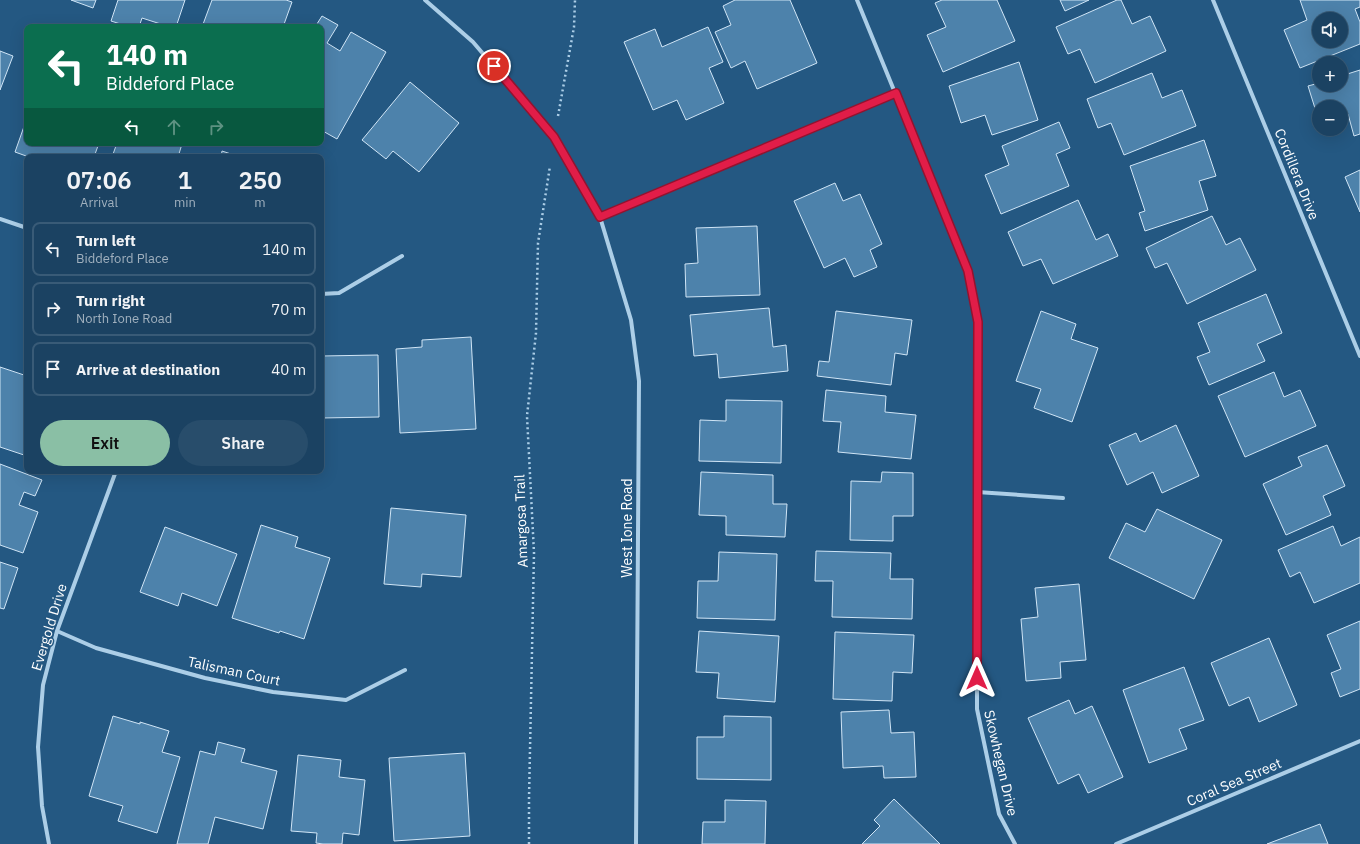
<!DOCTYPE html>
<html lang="en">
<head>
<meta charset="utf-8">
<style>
	:root { --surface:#1b4262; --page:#284d6b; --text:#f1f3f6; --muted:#a0b0be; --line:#395b77; --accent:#8abfa5 }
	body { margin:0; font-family:"IBM Plex Sans",sans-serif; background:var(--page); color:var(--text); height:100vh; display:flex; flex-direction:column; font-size:15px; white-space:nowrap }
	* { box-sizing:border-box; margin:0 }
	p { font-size:13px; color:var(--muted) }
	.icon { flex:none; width:22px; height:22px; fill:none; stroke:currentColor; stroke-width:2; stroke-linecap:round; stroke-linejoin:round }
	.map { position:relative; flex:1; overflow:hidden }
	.sheet { position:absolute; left:24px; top:154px; width:300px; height:320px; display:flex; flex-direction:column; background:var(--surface); border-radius:8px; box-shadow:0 4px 16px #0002,0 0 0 1px var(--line) }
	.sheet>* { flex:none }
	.top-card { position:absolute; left:24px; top:24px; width:300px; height:122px; border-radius:8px; box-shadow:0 4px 16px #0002,0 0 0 1px var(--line); background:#0b6e4f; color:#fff; overflow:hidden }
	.tools { position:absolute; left:1312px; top:12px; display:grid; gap:8px }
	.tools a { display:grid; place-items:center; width:36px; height:36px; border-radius:50%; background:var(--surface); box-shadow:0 4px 16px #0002,0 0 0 1px var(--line); font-size:20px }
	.pin { position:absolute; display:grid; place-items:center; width:34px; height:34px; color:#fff; margin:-17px; border:2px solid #fff; border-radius:50%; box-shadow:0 1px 4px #0007 }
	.me { position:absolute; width:44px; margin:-22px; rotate:0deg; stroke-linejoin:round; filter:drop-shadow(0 0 3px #0008) }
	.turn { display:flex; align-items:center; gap:14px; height:84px; padding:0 16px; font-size:18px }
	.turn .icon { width:52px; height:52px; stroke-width:2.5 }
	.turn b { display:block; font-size:28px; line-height:34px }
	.lanes { display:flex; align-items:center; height:38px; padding:0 16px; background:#0003; justify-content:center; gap:20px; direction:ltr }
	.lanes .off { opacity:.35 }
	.eta { display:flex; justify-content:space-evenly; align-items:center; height:68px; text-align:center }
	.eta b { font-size:24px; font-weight:600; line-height:28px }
	.button { display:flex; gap:8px; margin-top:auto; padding:8px 16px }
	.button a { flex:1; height:46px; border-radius:24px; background:var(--accent); color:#111; font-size:16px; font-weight:600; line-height:46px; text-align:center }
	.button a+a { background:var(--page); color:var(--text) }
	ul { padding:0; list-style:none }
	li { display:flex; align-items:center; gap:12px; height:54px; margin:0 8px 6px; padding:0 8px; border:2px solid var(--line); border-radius:8px }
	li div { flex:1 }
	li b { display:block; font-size:15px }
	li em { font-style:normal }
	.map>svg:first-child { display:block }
	.building { fill:#4d82ab; stroke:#d0e5f6; fill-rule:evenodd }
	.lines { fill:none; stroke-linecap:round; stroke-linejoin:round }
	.path { stroke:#accee7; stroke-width:2.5; stroke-dasharray:2 3; stroke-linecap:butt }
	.street { stroke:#accee7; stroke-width:4 }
	.route-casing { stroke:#92132f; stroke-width:10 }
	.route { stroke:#e11d48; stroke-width:7 }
	.labels { text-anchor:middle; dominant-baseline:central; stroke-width:3; stroke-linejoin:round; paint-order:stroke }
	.street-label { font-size:14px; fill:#fff; stroke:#245882 }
</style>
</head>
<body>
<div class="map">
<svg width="1360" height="844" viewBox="0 0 1360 844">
	<rect width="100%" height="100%" fill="#245882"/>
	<path class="building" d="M 71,0 L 96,0 L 93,8 Z
		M 118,0 L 185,0 L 176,27 L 170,27 L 142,18 L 139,27 L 130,27 L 111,21 Z
		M 212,0 L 286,0 L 292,2 L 283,27 L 202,27 Z
		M 735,0 L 790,0 L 817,63 L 757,89 L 745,61 L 731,68 L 715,32 L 731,25 L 723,6 Z
		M 942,0 L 997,0 L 1015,41 L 943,72 L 927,35 L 946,27 L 935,3 Z
		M 1060,0 L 1089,0 L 1065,11 Z
		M 1117,0 L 1121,0 L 1132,24 L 1150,16 L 1166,51 L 1095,83 L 1080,49 L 1068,54 L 1056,27 Z
		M 1300,0 L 1360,0 L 1360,7 L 1355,9 L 1360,22 L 1360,44 L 1300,68 L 1284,30 L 1307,20 ZM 1319,19 L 1341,19 L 1341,41 L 1319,41 Z
		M 322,16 L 338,25 L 327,43 L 340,51 L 351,32 L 386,52 L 337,139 L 321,130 L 321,27 L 315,27 Z
		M 708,27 L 723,62 L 709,68 L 724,103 L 686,120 L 677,100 L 653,110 L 624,42 L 655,29 L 662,47 Z
		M 0,51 L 13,56 L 0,90 Z
		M 1019,62 L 1038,120 L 992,135 L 985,115 L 961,123 L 949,86 Z
		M 1360,70 L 1360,134 L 1354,136 L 1348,114 L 1341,116 L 1341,107 L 1319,107 L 1319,121 L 1308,86 L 1319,83 L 1319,85 L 1341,85 L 1341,76 Z
		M 1152,73 L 1162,98 L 1182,90 L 1196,126 L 1124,155 L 1111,123 L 1098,128 L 1087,99 Z
		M 410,82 L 459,123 L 419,172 L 393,151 L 386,159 L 362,140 Z
		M 27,118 L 27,143 L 99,143 L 94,157 L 29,157 L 15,152 Z
		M 1059,122 L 1070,148 L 1056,154 L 1069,186 L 1001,214 L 985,175 L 1009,165 L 1002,146 Z
		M 1204,140 L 1216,176 L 1199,181 L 1208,210 L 1145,231 L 1139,213 L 1145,211 L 1130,166 Z
		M 117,143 L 180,143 L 182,144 L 178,157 L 112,157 Z
		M 222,151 L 240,157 L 221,157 Z
		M 1360,170 L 1360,212 L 1345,177 Z
		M 835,183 L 843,201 L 860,194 L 882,244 L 870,250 L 877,267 L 854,277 L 845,258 L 824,268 L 794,201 Z
		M 1078,200 L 1096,240 L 1108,234 L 1118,256 L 1053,284 L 1041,259 L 1023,266 L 1008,232 Z
		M 1212,216 L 1226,245 L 1240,238 L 1256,270 L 1187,304 L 1167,263 L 1155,268 L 1146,248 Z
		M 757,226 L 760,295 L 686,297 L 685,264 L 698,263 L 696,228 Z
		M 1266,294 L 1282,333 L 1257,344 L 1265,361 L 1209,385 L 1197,357 L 1210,352 L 1198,323 Z
		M 769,308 L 773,347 L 786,345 L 788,371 L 719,378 L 717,354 L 694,356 L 690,315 Z
		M 836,311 L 912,320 L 907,355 L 895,353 L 891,385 L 817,376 L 819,361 L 829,362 Z
		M 1041,311 L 1076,324 L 1071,339 L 1098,348 L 1072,422 L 1034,408 L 1041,389 L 1016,381 Z
		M 471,337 L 476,429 L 400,433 L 396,349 L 422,347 L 422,340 Z
		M 378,355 L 379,417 L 321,418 L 321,356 Z
		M 0,367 L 27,376 L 27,456 L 0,447 Z
		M 1274,372 L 1284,397 L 1300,390 L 1316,426 L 1245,457 L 1218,396 Z
		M 826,390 L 886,396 L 885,412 L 916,415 L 911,459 L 838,452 L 841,422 L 823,421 Z
		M 726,400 L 782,401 L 781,463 L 699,461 L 700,420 L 726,421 Z
		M 1176,425 L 1199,476 L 1162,493 L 1153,472 L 1127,485 L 1109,445 L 1136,433 L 1140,442 Z
		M 1327,445 L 1345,486 L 1323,496 L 1331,515 L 1286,535 L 1263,484 L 1302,466 L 1298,457 Z
		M 0,464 L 42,480 L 35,496 L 24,492 L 19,505 L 38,512 L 23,553 L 0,545 Z
		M 701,472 L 773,475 L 773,504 L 787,504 L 785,537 L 726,535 L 726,516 L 699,515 Z
		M 882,472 L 913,473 L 913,516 L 893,516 L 893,541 L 850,540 L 851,481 L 881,482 Z
		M 391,508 L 466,515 L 461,577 L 422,574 L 421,587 L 384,584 Z
		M 1157,509 L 1222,540 L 1194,599 L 1109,558 L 1126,523 L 1145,532 Z
		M 261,525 L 298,537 L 295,547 L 330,558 L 304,639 L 280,631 L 279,633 L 232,618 Z
		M 1333,526 L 1341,546 L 1360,537 L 1360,583 L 1314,603 L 1300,572 L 1290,577 L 1278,550 Z
		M 165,527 L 237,554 L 217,606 L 182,593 L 178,606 L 140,592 Z
		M 816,551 L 891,553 L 890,579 L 913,579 L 912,619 L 832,617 L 833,581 L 815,581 Z
		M 719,552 L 777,554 L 775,620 L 697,618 L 698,581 L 718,581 Z
		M 0,562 L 18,568 L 4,609 L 0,608 Z
		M 1079,584 L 1086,660 L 1060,662 L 1061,678 L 1026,681 L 1021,619 L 1038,617 L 1035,588 Z
		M 1360,621 L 1360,689 L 1340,697 L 1331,673 L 1341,669 L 1327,635 Z
		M 699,631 L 779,636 L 775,702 L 717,698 L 719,673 L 696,672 Z
		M 835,632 L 914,635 L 912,673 L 893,672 L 892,701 L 833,699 Z
		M 1269,638 L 1297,705 L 1259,722 L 1249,697 L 1229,706 L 1211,663 Z
		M 1184,667 L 1204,720 L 1179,729 L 1187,749 L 1149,763 L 1123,690 Z
		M 1069,700 L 1075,714 L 1092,706 L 1123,777 L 1088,793 L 1079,774 L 1058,784 L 1028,718 Z
		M 889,710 L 891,733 L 914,732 L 916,777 L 884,778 L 883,766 L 843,768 L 841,712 Z
		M 113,716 L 140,724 L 140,722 L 169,731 L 162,752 L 180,757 L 157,833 L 118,821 L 123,806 L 89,796 Z
		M 724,716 L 771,717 L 771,780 L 697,779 L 697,737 L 724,737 Z
		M 218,742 L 245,749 L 241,762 L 277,771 L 263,829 L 215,817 L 208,844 L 177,844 L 200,751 L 215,755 Z
		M 465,753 L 470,836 L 394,841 L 389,758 Z
		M 298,755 L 341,760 L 339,777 L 365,780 L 359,835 L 343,833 L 342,844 L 323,844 L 316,843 L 317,833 L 291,831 Z
		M 894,799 L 940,844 L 862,844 L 880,826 L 874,820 Z
		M 725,800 L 766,801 L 765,844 L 702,844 L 703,822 L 725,822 Z
		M 1320,824 L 1328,844 L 1267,844 Z"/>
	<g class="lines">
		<path class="path" d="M 558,116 L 574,27 L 575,0
			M 529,844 L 529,799 L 534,553 L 527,416 L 536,333 L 538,243 L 550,166"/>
		<path class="street" d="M 425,0 L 473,42 L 554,137 L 600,217 L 631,320 L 639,381 L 636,844
			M 857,0 L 968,271 L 977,322 L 977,709 L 999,814 L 1015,844
			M 1213,0 L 1360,356
			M 600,217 L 896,93
			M 0,219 L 27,228
			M 321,294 L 339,293 L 402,256
			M 977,492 L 1063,498
			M 57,631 L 96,648 L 205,678 L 273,692 L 346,700 L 405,670
			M 49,844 L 42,806 L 38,747 L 43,685 L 57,631 L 116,471
			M 1116,844 L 1360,741"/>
	</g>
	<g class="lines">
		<g class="route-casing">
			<path id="route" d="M 494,66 L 554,137 L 600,217 L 896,93 L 968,271 L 978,322 L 977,678"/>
		</g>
		<use href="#route" class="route"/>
	</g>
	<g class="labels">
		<g class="street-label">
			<text transform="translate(1297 174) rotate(68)">Cordillera Drive</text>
			<text transform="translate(521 521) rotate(-92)">Amargosa Trail</text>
			<text transform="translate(627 528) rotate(-90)">West Ione Road</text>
			<text transform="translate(49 627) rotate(-73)">Evergold Drive</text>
			<text transform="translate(234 671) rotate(12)">Talisman Court</text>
			<text transform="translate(1001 763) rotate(77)">Skowhegan Drive</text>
			<text transform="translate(1234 782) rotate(-23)">Coral Sea Street</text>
		</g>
	</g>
</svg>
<div class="tools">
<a><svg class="icon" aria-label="sound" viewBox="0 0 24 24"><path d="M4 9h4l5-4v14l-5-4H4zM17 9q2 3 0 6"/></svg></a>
<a>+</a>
<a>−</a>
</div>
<div class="pin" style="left:494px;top:66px;background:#d93025"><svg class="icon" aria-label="arrive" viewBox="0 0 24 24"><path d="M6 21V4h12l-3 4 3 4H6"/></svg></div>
<svg class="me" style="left:977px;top:678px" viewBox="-20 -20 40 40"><path d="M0-17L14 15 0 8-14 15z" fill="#e11d48" stroke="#fff" stroke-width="4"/></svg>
<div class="top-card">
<div class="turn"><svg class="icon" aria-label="left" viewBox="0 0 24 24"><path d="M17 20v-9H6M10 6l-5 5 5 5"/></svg><div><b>140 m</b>Biddeford Place</div></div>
<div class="lanes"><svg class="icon" aria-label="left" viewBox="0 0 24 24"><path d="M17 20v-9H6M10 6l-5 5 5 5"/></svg><svg class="icon off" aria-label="ahead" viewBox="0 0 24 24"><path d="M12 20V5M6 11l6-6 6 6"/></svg><svg class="icon off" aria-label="right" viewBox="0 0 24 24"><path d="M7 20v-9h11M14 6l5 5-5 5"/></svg></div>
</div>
<section class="sheet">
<div class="eta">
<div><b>07:06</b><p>Arrival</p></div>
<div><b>1</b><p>min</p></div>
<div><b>250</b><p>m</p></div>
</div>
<ul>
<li><svg class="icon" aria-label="left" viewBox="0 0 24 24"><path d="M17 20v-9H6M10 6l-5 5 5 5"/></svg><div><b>Turn left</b><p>Biddeford Place</p></div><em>140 m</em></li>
<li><svg class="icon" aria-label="right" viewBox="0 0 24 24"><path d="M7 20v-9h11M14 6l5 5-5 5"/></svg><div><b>Turn right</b><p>North Ione Road</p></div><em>70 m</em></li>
<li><svg class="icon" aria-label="arrive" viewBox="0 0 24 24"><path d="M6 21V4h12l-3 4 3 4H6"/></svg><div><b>Arrive at destination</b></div><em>40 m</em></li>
</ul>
<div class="button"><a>Exit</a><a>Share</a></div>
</section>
</div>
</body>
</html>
